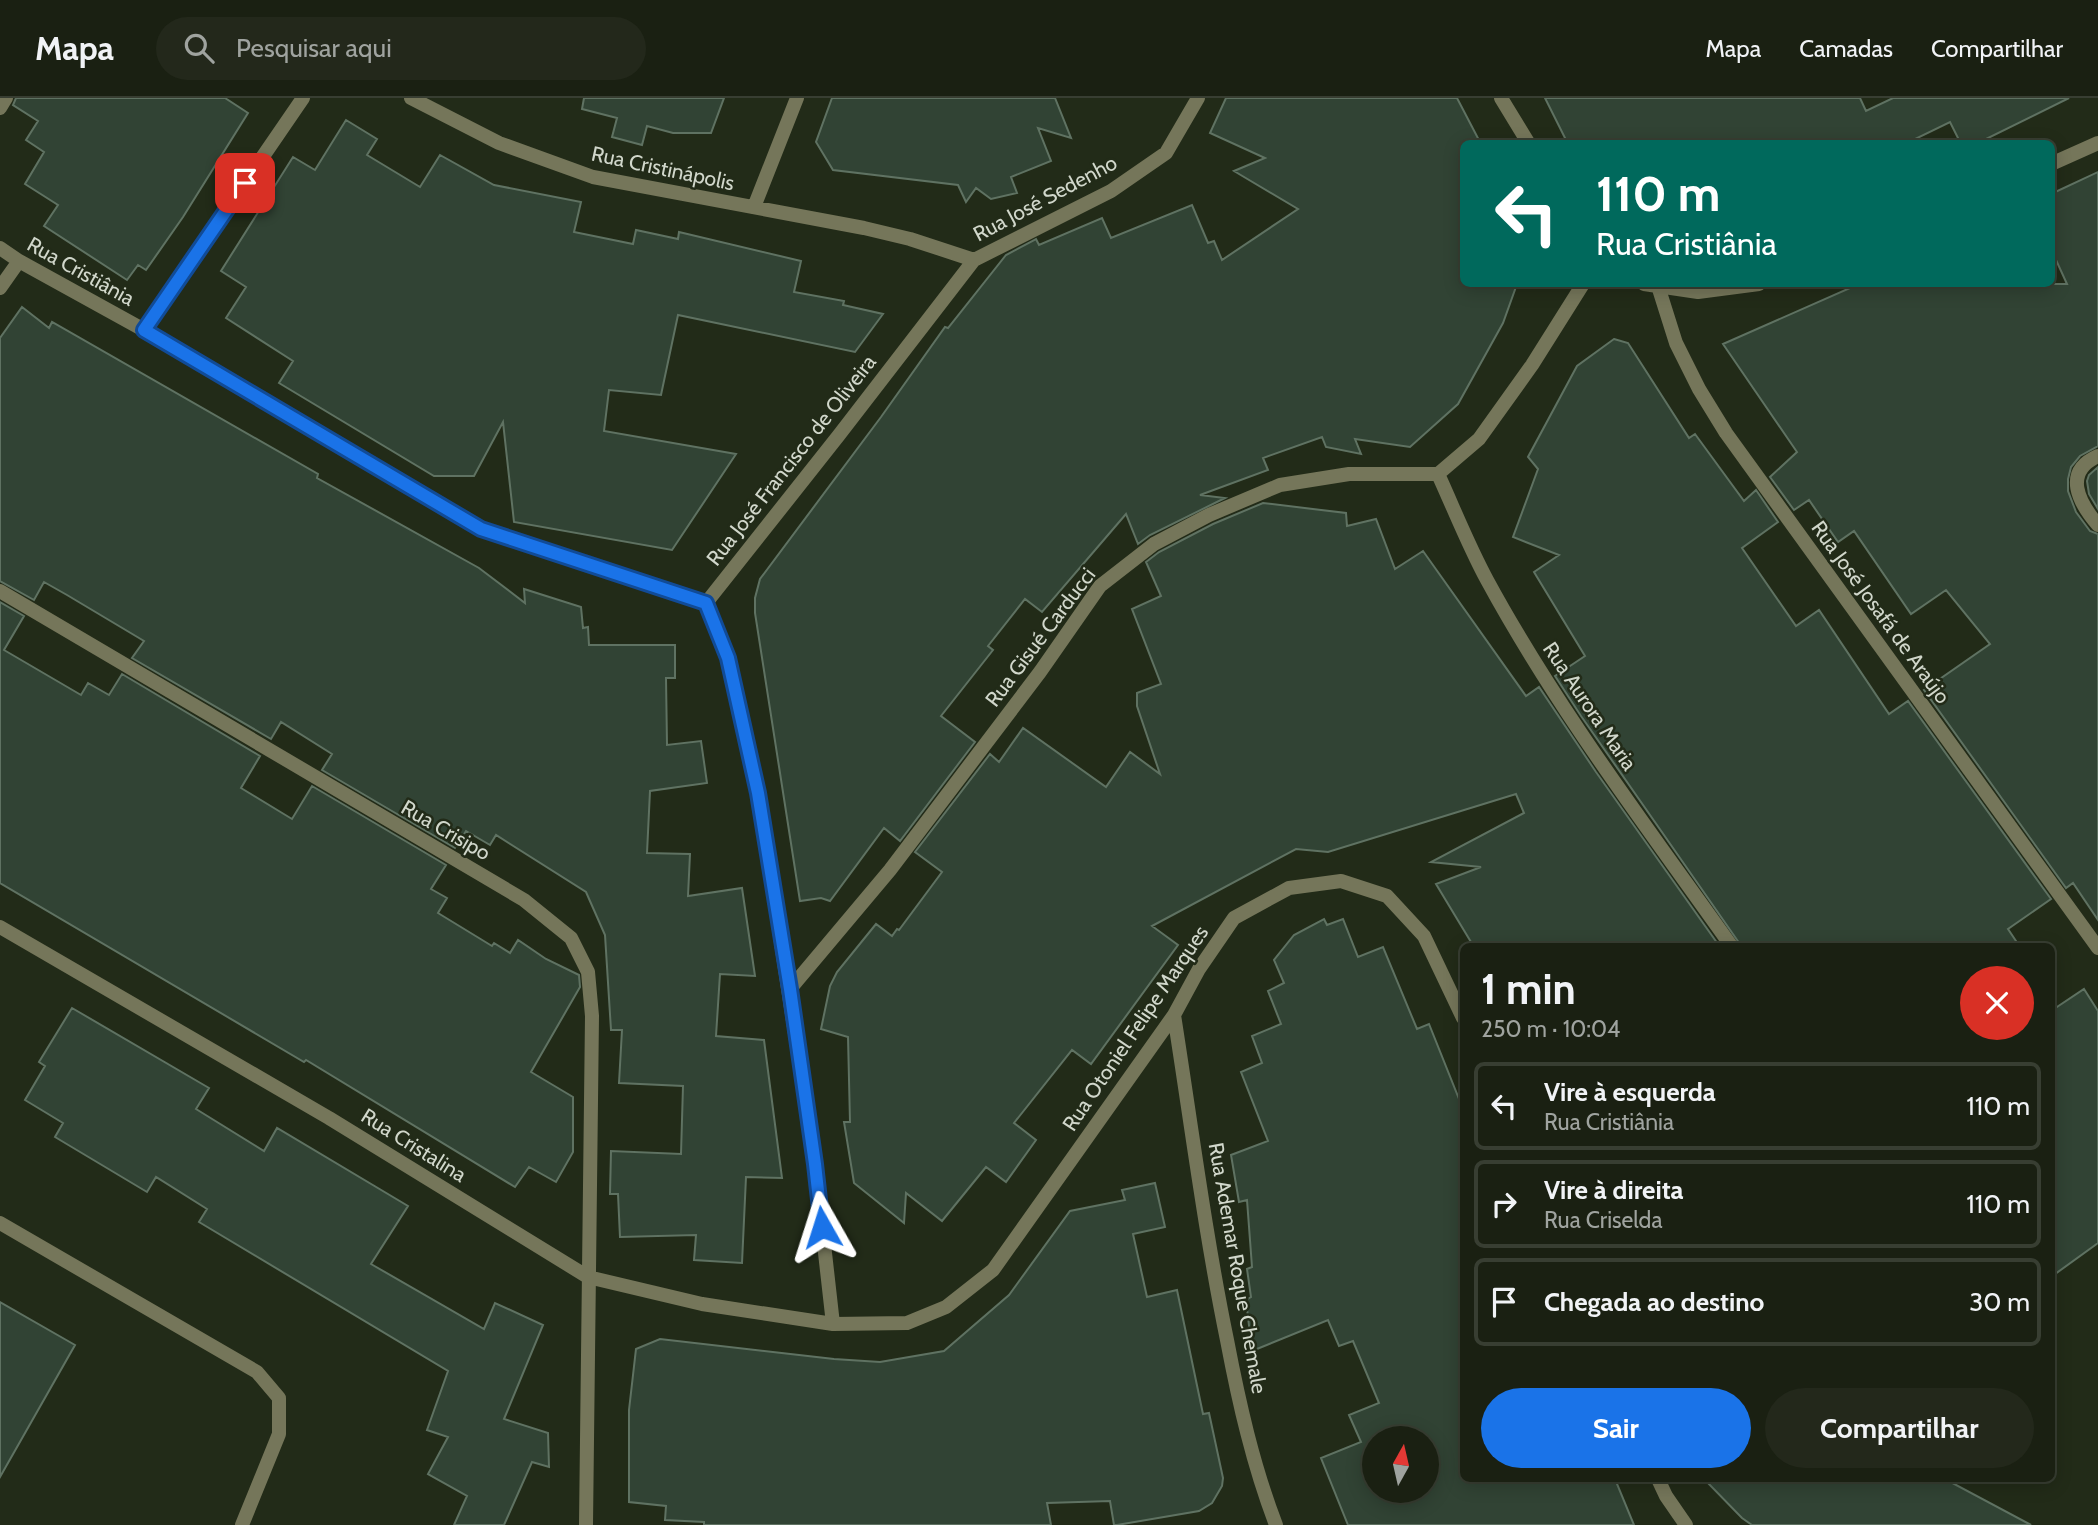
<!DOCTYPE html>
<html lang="pt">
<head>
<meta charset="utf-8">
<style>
	:root { --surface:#1a2012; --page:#23281b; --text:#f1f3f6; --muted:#9fa39f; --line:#383e32; --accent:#1a73e8 }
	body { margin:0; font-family:Cabin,sans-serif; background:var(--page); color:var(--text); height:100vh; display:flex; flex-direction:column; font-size:26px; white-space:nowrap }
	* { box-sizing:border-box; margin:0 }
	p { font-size:23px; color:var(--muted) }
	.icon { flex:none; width:38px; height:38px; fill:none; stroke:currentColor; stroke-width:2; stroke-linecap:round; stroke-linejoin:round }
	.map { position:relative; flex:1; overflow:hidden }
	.details { position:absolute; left:1460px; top:845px; width:595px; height:539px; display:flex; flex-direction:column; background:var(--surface); border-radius:10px; box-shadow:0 4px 18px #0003,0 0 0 2px var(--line) }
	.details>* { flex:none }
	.top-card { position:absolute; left:1460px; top:42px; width:595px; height:147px; border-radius:10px; box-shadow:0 4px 18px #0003,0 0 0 2px var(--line); background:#00695c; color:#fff; overflow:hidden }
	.needle { width:46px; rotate:8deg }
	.controls { position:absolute; left:1362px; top:1328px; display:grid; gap:14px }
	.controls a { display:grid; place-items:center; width:77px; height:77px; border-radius:50%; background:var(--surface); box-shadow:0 4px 18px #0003,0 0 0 2px var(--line); font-size:35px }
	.pin { position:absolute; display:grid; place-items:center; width:60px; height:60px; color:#fff; margin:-30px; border-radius:14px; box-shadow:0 4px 10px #0006 }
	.me { position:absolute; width:77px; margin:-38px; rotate:354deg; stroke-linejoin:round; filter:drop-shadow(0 0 5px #0008) }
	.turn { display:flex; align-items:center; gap:24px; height:147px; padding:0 21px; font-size:32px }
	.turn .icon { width:91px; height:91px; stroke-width:2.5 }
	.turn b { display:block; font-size:49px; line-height:60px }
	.round { display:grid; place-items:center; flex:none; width:74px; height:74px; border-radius:37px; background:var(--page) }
	.overview { display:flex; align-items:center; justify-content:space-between; height:119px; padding:0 21px }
	h1 { font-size:42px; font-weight:700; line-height:52px }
	.primary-button { display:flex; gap:14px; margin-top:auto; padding:14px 21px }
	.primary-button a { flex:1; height:80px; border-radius:42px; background:var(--accent); color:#fff; font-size:28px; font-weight:700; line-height:80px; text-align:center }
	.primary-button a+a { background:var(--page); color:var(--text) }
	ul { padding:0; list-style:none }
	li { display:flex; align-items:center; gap:21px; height:88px; margin:0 14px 10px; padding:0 7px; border:4px solid var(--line); border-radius:10px }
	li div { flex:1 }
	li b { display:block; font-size:26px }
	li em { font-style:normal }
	header { display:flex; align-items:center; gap:42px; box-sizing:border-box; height:98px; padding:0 35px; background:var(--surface); border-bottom:2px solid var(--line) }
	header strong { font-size:33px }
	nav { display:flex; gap:38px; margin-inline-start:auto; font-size:24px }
	.search { width:490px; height:63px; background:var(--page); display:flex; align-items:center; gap:18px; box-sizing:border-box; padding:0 24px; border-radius:38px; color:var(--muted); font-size:26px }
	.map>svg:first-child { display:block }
	.building { fill:#314334; stroke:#5f7262; stroke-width:2; fill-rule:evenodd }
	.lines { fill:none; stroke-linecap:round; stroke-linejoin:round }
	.service { stroke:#75765a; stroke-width:14 }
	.minor { stroke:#75765a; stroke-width:14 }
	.route-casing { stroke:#114b97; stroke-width:18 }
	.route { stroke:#1a73e8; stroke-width:12 }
	.labels { text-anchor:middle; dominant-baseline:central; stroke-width:5; stroke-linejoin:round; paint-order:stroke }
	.street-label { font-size:21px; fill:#d1d7cb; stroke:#222b18 }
</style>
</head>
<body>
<header>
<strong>Mapa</strong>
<div class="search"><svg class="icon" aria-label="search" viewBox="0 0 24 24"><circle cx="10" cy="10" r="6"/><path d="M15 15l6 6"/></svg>Pesquisar aqui</div>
<nav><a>Mapa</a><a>Camadas</a><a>Compartilhar</a></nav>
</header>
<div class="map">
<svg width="2098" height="1427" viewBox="0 0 2098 1427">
	<rect width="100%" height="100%" fill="#222b18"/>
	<path class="building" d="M 16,0 L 225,0 L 248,15 L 183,119 L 146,172 L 138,167 L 127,182 L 44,128 L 58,107 L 25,86 L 44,54 L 26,42 L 38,23 L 13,7 Z
		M 584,0 L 724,0 L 711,35 L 673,35 L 647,28 L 642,47 L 612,39 L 617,20 L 582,11 Z
		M 832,0 L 1055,0 L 1071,40 L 1038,30 L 1051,63 L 1011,79 L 1017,95 L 991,101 L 976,90 L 966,104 L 958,87 L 833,72 L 816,44 Z
		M 1226,0 L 1457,0 L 1481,46 L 1463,46 L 1463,186 L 1517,186 L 1503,225 L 1458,306 L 1410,349 L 1355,341 L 1361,356 L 1326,349 L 1322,339 L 1263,360 L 1268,372 L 1200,397 L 1225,400 L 1150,437 L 1138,446 L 1126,416 L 1042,514 L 1025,501 L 988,548 L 993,552 L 941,618 L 975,644 L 900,743 L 884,730 L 830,803 L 821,800 L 800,803 L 755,515 L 755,500 L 760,481 L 881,319 L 945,229 L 948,230 L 1006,157 L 1036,141 L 1039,147 L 1102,120 L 1111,140 L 1192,107 L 1208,145 L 1214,143 L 1222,162 L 1298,111 L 1234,73 L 1265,60 L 1210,35 Z
		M 1545,0 L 1860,0 L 1866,13 L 1893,0 L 2069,0 L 1976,46 L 1961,46 L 1950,24 L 1905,46 L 1568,46 Z
		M 346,22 L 377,41 L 367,57 L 420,89 L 440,57 L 494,87 L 581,104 L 574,134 L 633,146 L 636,132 L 678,141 L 679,134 L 801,163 L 794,194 L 844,203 L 843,207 L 883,216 L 855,254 L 678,217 L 661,297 L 609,292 L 604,333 L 736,356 L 672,452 L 514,424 L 503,324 L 474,378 L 434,378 L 279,285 L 293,263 L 226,220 L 246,189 L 221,173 L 293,59 L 315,72 Z
		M 2098,74 L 2098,348 L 2080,358 L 2071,369 L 2068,381 L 2068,393 L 2076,414 L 2090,433 L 2098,436 L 2098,822 L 2073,785 L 2066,790 L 1924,592 L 1990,546 L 1946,492 L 1911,516 L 1854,433 L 1838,444 L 1809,402 L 1794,412 L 1770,379 L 1797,354 L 1723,246 L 1859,186 L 2067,186 L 2051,151 L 2051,96 Z
		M 22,209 L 49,230 L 52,224 L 318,376 L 317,380 L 479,470 L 525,505 L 524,491 L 581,509 L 583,530 L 588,529 L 589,547 L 675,547 L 675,580 L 666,580 L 667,647 L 701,643 L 707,685 L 650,693 L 647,755 L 690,756 L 688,798 L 742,790 L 755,878 L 720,876 L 716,938 L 764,942 L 782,1080 L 746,1079 L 742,1165 L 694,1162 L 696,1137 L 620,1139 L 618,1096 L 610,1096 L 611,1053 L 681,1056 L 683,988 L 619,985 L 622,932 L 611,932 L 605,837 L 586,794 L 496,737 L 490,747 L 466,733 L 455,750 L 322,672 L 332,656 L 281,624 L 271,641 L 132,560 L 144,543 L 67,497 L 44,484 L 34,502 L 0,483 L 0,240 Z
		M 1614,241 L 1628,245 L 1689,340 L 1695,336 L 1744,403 L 1756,392 L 1778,424 L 1742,450 L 1796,528 L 1819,512 L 1889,616 L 1908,603 L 2051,801 L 2008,831 L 2020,849 L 1742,849 L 1581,618 L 1555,578 L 1585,558 L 1534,474 L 1559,457 L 1513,439 L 1538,371 L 1528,359 L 1577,268 Z
		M 2098,369 L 2098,411 L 2089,396 L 2087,383 L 2089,377 Z
		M 1263,405 L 1346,415 L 1347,428 L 1376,421 L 1395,471 L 1423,453 L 1526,598 L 1539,589 L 1596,674 L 1720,849 L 1474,849 L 1436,786 L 1481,769 L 1431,764 L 1524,715 L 1516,696 L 1328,754 L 1296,751 L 1152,828 L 1178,847 L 1091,966 L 1072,952 L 1014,1025 L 1036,1042 L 1006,1084 L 986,1069 L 942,1123 L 906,1095 L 904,1125 L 854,1085 L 844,1024 L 850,1024 L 848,939 L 821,931 L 830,888 L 837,874 L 876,826 L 892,838 L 897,831 L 899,832 L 942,774 L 915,754 L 990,656 L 999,664 L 1023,630 L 1106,689 L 1130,654 L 1160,676 L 1137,608 L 1137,595 L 1161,586 L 1132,511 L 1161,498 L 1146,464 L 1159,454 L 1213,426 Z
		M 0,504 L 24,518 L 4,552 L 81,597 L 88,585 L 109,597 L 122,576 L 260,658 L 241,690 L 292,721 L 312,688 L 446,767 L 431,791 L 447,800 L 438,815 L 492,848 L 494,845 L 510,855 L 518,842 L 546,861 L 579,877 L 580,889 L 531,974 L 573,999 L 573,1054 L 556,1084 L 529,1069 L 515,1089 L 306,962 L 304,964 L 0,785 Z
		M 1324,821 L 1327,827 L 1343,821 L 1358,859 L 1383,849 L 1417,931 L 1429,926 L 1463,1011 L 1463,1381 L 1615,1381 L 1634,1427 L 1348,1427 L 1321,1360 L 1361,1344 L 1349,1317 L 1379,1305 L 1353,1243 L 1339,1248 L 1328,1222 L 1252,1253 L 1246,1202 L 1251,1199 L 1247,1171 L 1252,1169 L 1247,1102 L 1239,1104 L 1231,1057 L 1268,1043 L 1241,974 L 1262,965 L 1252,938 L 1281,926 L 1268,893 L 1284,885 L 1274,862 L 1294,837 ZM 1374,1340 L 1426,1340 L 1426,1393 L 1374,1393 Z
		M 2084,891 L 2098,913 L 2098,1145 L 2051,1179 L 2051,913 Z
		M 72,910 L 209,990 L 196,1011 L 264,1053 L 277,1030 L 408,1108 L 371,1166 L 484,1231 L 495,1205 L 543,1227 L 504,1321 L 548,1335 L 549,1369 L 532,1364 L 504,1427 L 454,1427 L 467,1398 L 428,1376 L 448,1339 L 427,1332 L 448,1273 L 199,1124 L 207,1111 L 156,1079 L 147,1094 L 55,1039 L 63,1025 L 25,1002 L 45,968 L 39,964 Z
		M 1155,1085 L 1165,1129 L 1133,1136 L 1147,1199 L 1177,1192 L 1203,1316 L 1209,1315 L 1223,1380 L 1222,1388 L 1212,1405 L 1199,1413 L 1117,1427 L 1114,1427 L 1110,1403 L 1047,1405 L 1051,1427 L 704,1427 L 704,1424 L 665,1422 L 666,1408 L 629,1404 L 629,1312 L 636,1251 L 660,1241 L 834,1261 L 880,1264 L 944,1253 L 1009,1197 L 1070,1113 L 1125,1102 L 1122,1092 Z
		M 0,1204 L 75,1247 L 0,1379 Z
		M 1704,1381 L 1945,1381 L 2031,1427 L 1752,1427 L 1742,1420 Z"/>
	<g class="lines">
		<path class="service" d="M 2098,358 C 2062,374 2079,405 2098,427
			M 0,1125 L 257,1274 L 279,1300 L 279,1336 L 242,1427"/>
		<path class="minor" d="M 411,0 L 499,45 L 593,79 L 864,130 L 910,141 L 974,162 L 1111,93 L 1166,55 L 1198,0
			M 1501,0 L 1529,46
			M 0,10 L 6,0
			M 2051,66 L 2098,45
			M 754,109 L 797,0
			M 0,150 L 19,163 L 144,232 L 481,431 L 706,505
			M 1644,186 L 1698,194 L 1759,186
			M 1658,188 L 1676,245 L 1699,291 L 1726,335 L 2098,850
			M 0,190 L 19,163
			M 144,232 L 303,0
			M 1438,376 C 1454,411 1469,449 1487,482 C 1557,611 1647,729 1732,849
			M 0,493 L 524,802 L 571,840 L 588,874 L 592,918 L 586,1427
			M 0,829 L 329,1020 L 588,1179 L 702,1206 L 833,1226 L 907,1225 L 946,1209 L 993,1172 L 1174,917 L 1199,871 L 1234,820 L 1289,790 L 1341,783 L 1387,798 L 1424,838 L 1463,920
			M 790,891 L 890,772 L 1040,574 L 1100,488 L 1154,446 L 1209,417 L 1280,387 L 1349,376 L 1438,376 L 1479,341 L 1532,267 L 1583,186
			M 1174,917 C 1191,1025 1205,1135 1227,1242 C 1239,1305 1253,1367 1276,1427
			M 833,1226 L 815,1066 L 758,695 L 728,560 L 706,505 L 839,337 L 974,162
			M 1658,1381 L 1666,1398 L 1686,1427"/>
	</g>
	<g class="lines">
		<g class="route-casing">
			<path id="route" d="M 245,85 L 144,232 L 481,431 L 706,505 L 728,560 L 758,695 L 790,891 L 815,1066 L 822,1129"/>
		</g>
		<use href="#route" class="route"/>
	</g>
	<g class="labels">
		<g class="street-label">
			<text transform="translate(663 70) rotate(12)">Rua Cristinápolis</text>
			<text transform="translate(1045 100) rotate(-28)">Rua José Sedenho</text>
			<text transform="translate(81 173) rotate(29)">Rua Cristiânia</text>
			<text transform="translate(791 362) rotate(-52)">Rua José Francisco de Oliveira</text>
			<text transform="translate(1881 514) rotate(54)">Rua José Josafá de Araújo</text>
			<text transform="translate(1040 539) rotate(-53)">Rua Gisué Carducci</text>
			<text transform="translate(1590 608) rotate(56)">Rua Aurora Maria</text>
			<text transform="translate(446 732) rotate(30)">Rua Crisipo</text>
			<text transform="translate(1135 930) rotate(-56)">Rua Otoniel Felipe Marques</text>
			<text transform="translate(414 1047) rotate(32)">Rua Cristalina</text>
			<text transform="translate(1238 1170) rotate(80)">Rua Ademar Roque Chemale</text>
		</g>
	</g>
</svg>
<div class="controls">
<a><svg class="needle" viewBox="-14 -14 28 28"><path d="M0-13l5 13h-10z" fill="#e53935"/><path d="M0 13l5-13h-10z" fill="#9fa39f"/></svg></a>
</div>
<div class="pin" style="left:245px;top:85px;background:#d93025"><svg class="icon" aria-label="arrive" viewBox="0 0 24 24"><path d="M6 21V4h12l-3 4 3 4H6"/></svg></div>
<svg class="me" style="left:822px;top:1129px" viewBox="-20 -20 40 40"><path d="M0-17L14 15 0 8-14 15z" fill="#1a73e8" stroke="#fff" stroke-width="4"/></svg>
<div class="top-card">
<div class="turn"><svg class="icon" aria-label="left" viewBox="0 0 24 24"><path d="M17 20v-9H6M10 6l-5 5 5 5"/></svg><div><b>110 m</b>Rua Cristiânia</div></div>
</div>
<section class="details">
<div class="overview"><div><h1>1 min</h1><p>250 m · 10:04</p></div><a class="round" style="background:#d93025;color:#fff"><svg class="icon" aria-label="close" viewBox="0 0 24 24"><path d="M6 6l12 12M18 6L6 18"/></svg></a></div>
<ul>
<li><svg class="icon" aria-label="left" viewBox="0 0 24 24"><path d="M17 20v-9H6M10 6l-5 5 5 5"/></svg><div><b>Vire à esquerda</b><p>Rua Cristiânia</p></div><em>110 m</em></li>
<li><svg class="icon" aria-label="right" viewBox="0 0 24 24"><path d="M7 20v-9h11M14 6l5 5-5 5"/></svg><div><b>Vire à direita</b><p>Rua Criselda</p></div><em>110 m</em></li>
<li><svg class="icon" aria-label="arrive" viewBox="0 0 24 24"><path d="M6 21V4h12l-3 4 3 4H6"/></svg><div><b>Chegada ao destino</b></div><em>30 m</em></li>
</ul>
<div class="primary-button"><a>Sair</a><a>Compartilhar</a></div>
</section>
</div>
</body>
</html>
